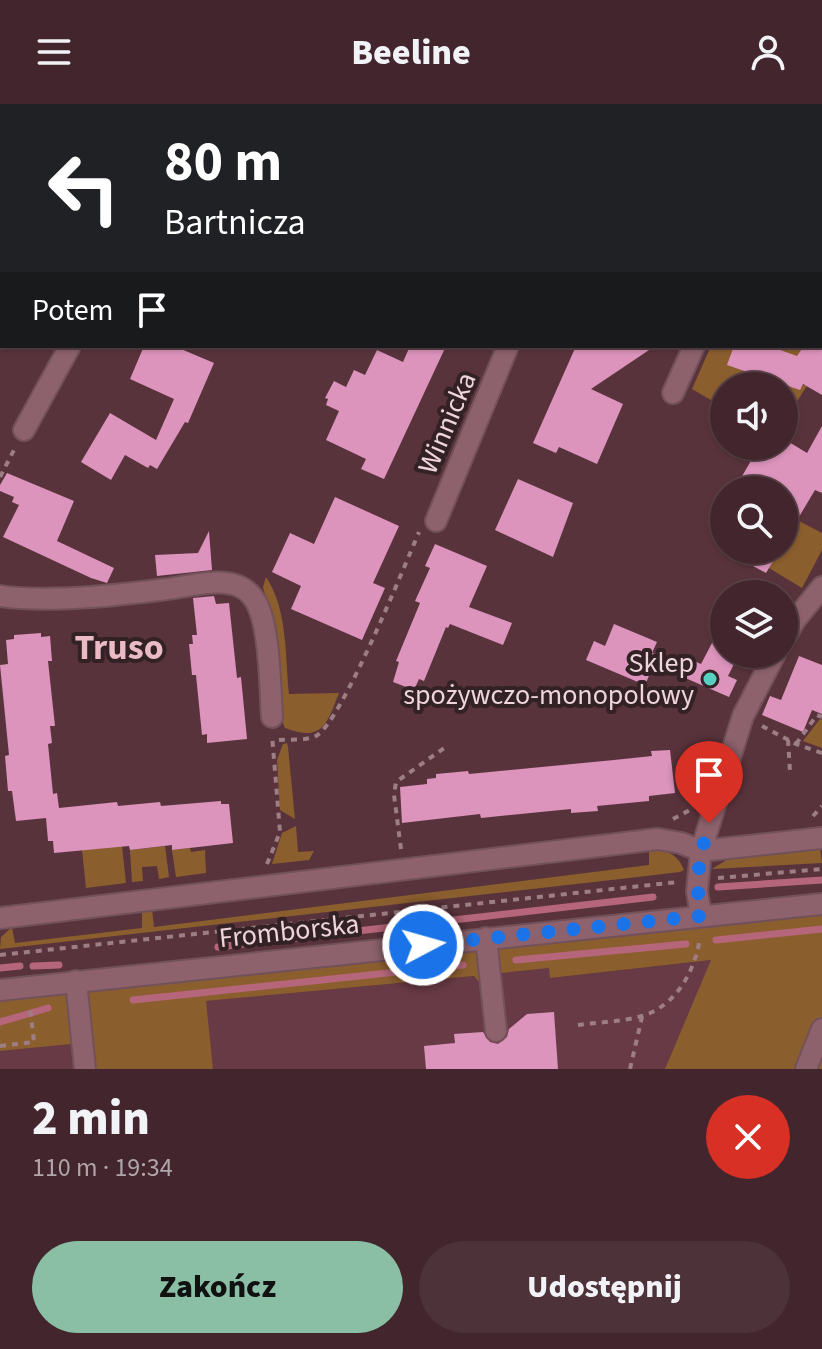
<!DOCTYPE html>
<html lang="pl">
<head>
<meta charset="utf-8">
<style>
	:root { --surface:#43262d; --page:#4d3239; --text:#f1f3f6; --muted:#afa5aa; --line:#5b4349; --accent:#8abfa5 }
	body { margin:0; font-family:"Source Sans 3",sans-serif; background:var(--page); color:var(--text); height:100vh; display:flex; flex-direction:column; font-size:30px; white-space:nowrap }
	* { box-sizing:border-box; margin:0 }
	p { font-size:26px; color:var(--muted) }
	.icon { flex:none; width:44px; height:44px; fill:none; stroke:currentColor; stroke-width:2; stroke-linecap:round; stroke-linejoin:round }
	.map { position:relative; height:965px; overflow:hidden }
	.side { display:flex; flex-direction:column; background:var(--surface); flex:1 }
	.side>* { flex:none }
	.banner { position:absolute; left:0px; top:0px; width:822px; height:244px; box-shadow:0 2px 6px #0004,0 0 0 2px var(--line); background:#202124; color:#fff; overflow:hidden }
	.tools { position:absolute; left:710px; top:268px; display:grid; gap:16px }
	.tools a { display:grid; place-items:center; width:88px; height:88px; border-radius:50%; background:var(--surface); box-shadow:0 2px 6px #0004,0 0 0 2px var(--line); font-size:40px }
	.pin { position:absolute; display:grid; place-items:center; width:68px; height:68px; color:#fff; margin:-82px -34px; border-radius:50% 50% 50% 0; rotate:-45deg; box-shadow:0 0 8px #0007 }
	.pin .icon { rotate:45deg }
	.me { position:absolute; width:88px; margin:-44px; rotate:84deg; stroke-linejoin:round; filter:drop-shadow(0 0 6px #0008) }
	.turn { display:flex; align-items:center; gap:28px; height:168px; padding:0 32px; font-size:36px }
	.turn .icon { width:104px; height:104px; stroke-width:2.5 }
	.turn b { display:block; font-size:56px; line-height:68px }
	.then { display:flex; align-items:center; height:76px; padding:0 32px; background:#0003; gap:16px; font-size:30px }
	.round { display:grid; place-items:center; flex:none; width:84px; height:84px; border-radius:42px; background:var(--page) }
	.summary { display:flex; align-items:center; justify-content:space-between; height:136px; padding:0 32px }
	h1 { font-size:48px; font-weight:800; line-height:60px }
	.action { display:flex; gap:16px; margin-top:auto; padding:16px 32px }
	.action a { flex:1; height:92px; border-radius:48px; background:var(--accent); color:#111; font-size:32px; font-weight:800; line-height:92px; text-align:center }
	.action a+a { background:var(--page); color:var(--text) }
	header { display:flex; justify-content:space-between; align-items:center; height:104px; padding:0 32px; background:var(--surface); font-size:36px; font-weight:800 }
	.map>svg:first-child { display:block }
	.built { fill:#683a45 }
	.green { fill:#8b5e2e }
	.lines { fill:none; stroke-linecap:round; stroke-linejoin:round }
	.stream { stroke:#b5667a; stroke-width:7 }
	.building { fill:#dc93bc }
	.minor-casing { stroke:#72515a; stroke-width:24 }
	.path { stroke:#9e7e85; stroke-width:4; stroke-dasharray:6 6; stroke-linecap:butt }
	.minor { stroke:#8d626c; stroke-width:20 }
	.route { stroke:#1a73e8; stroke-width:14; stroke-dasharray:0 25.2 }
	.poi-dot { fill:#58cec0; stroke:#322125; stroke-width:3 }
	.labels { text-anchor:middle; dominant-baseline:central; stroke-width:8; stroke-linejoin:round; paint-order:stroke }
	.street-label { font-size:28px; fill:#eed5da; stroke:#322125 }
	.poi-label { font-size:28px; fill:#eed5da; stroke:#322125; text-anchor:end }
	.district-label { font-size:36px; font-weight:bold; fill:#ebbbc5; stroke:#322125 }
</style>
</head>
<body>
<header><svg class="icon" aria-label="menu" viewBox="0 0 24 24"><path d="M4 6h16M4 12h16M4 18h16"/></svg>Beeline<svg class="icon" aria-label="person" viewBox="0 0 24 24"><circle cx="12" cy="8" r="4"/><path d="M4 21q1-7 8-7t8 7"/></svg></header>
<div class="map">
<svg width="822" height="965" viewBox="0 0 822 965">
	<rect width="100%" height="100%" fill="#59333c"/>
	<path class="built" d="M 712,856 L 665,965 L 213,965 L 205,897 L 474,872 L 478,877 L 498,874 L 502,869 L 549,864 L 551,874 Z
		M 82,939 L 85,965 L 0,965 L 0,947 Z"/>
	<path class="green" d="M 711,242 L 804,242 L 802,281 L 807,282 L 784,317 L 784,282 L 733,282 L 728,279 L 716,299 L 692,285 Z
		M 797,416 L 822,429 L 822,446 L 802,484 L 769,464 L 780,446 L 784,446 L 784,439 Z
		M 266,473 C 288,506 285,552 289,590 L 339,589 C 327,619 323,639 285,624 L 280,613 L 273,523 L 263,483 Z
		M 820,615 L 822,616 L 822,644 L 803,637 Z
		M 287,639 L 288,643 L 295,715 L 280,706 L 277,656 L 283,640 Z
		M 296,722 L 298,748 L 314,747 L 309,756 L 272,760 L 282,729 Z
		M 122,742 L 126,779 L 86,784 L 82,746 Z
		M 165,742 L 169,773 L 159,775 L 157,762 L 142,763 L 143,777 L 132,778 L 130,746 Z
		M 190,744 L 191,748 L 205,746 L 206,769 L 176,773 L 172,746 Z
		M 820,744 L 822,759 L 712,765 L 728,755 Z
		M 649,745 C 665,745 678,750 684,766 L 680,768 L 629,774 L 0,845 L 1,833 L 12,823 L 15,839 L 142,824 L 142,806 L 152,805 L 154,823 L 649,761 Z
		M 822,811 L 822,965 L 665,965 L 711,856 L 550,874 L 549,864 L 502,869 L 499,874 L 478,877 L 474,872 L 206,897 L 213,965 L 85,965 L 82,939 L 0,947 L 0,895 Z"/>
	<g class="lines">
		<path class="stream" d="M 718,783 L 822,776
			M 716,836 L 822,825
			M 218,843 L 653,793
			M 516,856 L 686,840
			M 33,862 L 59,861
			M 0,864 L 20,862
			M 133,896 L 463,861
			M 0,918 L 48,904"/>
	</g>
	<path class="building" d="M 144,242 L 174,242 L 214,259 L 188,319 L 185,318 L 157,365 L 150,361 L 148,364 L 125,351 L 111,376 L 81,358 L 110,309 L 156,336 L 174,295 L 130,275 Z
		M 410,242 L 446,242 L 384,375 L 361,365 L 366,355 L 326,336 L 339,307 L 326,301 L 328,295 L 325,294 L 334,277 L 346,283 L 354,266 L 365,271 L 377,246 L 403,258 Z
		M 576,242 L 655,242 L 591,285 L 623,300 L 597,360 L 559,343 L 556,349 L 533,339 Z
		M 734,242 L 769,242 L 797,252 L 804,242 L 822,242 L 822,291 L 803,280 L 800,286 L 727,261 Z
		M 822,322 L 822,389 L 815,386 L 784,438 L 784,386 L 734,386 L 752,355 L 730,342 L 784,342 L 784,335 L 807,349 Z
		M 7,369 L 74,397 L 57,437 L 114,464 L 107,479 L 91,474 L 3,433 L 19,401 L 12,398 L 14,393 L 0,387 L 0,381 Z
		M 518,375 L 573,399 L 553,453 L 495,426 Z
		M 335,393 L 399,422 L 373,479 L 385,484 L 362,536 L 291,505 L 301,482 L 272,468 L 290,429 L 314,440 Z
		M 209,427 L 212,466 L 157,472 L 155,451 L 198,449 Z
		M 435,440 L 487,462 L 469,503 L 512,519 L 503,541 L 450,520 L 448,524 L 446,523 L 424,577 L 419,575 L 414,586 L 393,578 L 399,558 L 396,557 L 420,499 L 415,497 L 430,464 L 425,462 Z
		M 724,446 L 780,446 L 766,469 Z
		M 214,492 L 216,500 L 229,499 L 237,574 L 241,573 L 247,635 L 207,639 L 207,630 L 202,631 L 196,571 L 192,571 L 189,540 L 193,540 L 192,531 L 197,531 L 193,494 Z
		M 724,516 L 724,550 L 739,550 L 728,572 L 737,576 L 729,593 L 683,573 L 691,556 L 701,560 Z
		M 614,520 L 657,538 L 652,549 L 658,551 L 645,581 L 586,556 L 594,537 L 605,542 Z
		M 41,529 L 41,533 L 50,532 L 52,557 L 48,557 L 55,622 L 50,622 L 52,639 L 48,640 L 53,690 L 57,689 L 59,704 L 117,698 L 118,702 L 160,698 L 161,702 L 221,697 L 221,700 L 229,700 L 233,739 L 172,746 L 172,741 L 130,746 L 129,742 L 54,749 L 53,737 L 48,737 L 46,714 L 16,717 L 12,687 L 8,687 L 5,652 L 9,651 L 0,561 L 8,560 L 6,536 L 14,535 L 14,531 Z
		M 799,552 L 822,561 L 822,610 L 812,606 L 803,628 L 762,611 L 770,592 L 781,596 Z
		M 670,646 L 675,689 L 649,692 L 649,697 L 597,702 L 598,707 L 571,709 L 571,705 L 481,714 L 480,710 L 402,719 L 400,683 L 427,680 L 427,675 L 436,674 L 436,670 L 468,667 L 469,670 L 614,656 L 652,652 L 651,647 Z
		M 554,908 L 558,965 L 426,965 L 424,942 L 455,939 L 454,930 L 483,928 L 490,938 L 498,940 L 507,933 L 509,925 L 527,910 Z"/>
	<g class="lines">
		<g class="minor-casing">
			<path id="minor" d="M 190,2 L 191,0
				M 583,2 L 583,0
				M 754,2 L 754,0
				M 673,289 L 694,242
				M 24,326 L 70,242
				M 436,417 L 508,242
				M 0,492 C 47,499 112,492 159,486 C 182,484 210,475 232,480 C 242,482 251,489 256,498 C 270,523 270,583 272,613
				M 784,535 L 795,516 L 822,483
				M 701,812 L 697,787 L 701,747 L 743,612 L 775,550
				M 0,814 L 658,735 L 681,739 L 701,747 L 822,734
				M 486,834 L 496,927
				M 76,877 L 85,965
				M 0,886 L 822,800
				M 806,965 L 822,925"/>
		</g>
		<path class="path" d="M 820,29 L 822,29
			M 0,373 L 14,346
			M 762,622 L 796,640 L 822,649
			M 279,636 C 290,635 306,637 316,632 C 341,619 404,463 419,428
			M 788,636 L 790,667
			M 796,640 L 817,611 L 822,613
			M 813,712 L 822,702
			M 673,715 L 690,706
			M 401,745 L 394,691 L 396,678 L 447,642
			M 267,760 L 280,728 L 272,631
			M 718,774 L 822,765
			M 0,851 L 678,778
			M 578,921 C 598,918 622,918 642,912 C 676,902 695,867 700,834
			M 0,942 L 34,938 L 30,903
			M 630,965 L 642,913"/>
		<use href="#minor" class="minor"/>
	</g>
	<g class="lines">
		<path class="route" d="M 423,841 L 701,812 C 694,780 700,750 709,719"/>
	</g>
	<circle class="poi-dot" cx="710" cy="575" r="8"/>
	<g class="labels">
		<g class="street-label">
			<text transform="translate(447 319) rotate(-67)">Winnicka</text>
			<text transform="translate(289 827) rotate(-6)">Fromborska</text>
		</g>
		<g class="poi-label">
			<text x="694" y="559">Sklep<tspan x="694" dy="32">spożywczo-monopolowy</tspan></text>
		</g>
		<g class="district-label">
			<text x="119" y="543">Truso</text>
		</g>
	</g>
</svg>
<div class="tools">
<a><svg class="icon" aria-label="sound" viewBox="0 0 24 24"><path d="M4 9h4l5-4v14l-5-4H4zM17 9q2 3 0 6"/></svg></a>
<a><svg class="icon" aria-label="search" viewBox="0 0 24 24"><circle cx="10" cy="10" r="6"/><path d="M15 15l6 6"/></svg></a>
<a><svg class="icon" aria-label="layers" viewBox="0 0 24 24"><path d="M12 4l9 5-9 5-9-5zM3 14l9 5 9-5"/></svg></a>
</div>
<div class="pin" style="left:709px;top:719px;background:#d93025"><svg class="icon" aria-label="arrive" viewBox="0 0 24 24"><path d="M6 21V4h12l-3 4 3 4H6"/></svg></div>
<svg class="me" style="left:423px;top:841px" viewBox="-20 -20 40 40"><circle r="17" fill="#1a73e8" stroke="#fff" stroke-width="3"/><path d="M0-11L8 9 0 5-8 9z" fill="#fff"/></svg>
<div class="banner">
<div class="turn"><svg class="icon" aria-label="left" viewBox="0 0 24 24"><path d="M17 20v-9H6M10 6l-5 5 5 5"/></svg><div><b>80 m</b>Bartnicza</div></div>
<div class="then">Potem<svg class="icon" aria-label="arrive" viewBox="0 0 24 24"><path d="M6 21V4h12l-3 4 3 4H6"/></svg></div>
</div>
</div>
<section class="side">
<div class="summary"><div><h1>2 min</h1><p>110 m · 19:34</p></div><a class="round" style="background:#d93025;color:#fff"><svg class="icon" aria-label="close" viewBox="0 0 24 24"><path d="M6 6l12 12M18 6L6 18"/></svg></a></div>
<div class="action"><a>Zakończ</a><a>Udostępnij</a></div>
</section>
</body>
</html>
